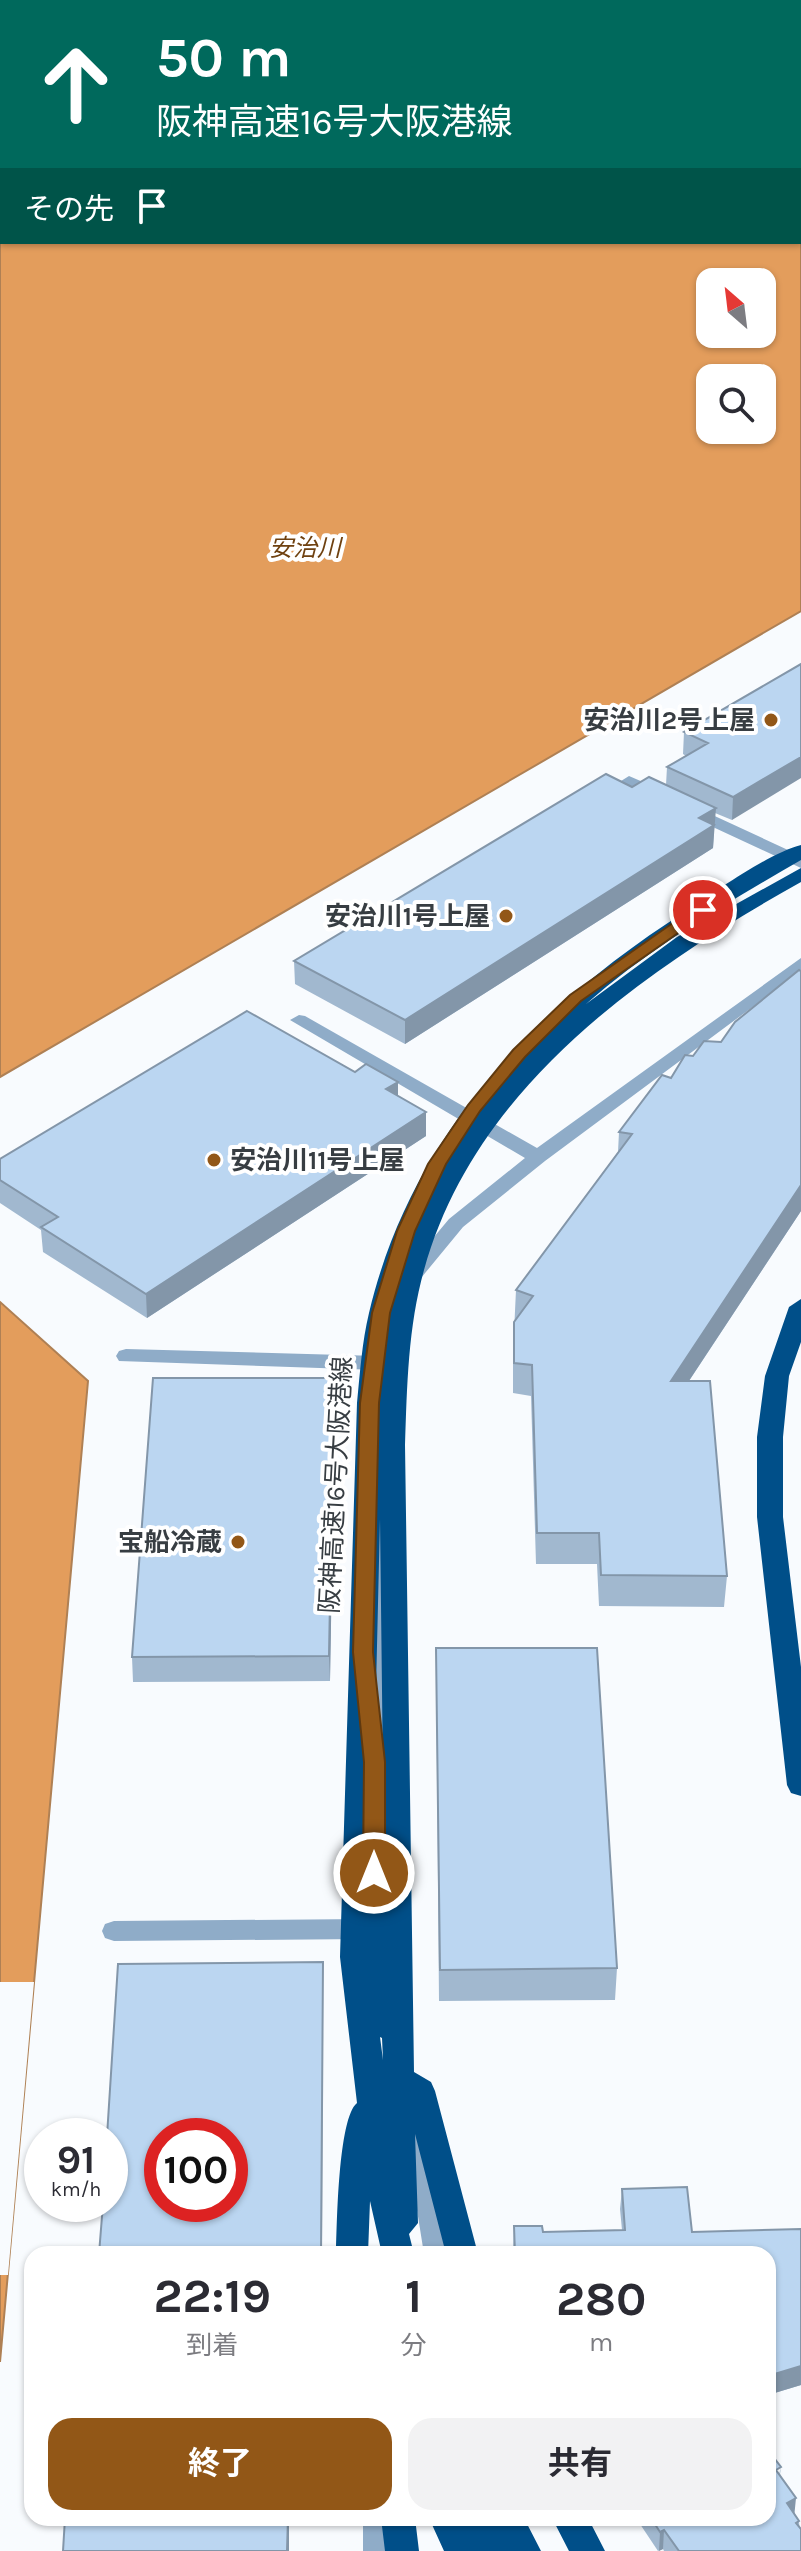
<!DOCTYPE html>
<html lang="ja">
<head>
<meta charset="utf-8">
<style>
	:root { --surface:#fff; --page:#f2f2f3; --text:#2b2b33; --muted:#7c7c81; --accent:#925717 }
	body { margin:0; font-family:Karla,"Noto Sans JP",sans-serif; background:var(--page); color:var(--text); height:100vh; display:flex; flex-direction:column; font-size:30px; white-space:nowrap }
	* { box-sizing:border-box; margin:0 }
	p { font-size:26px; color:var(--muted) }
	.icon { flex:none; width:44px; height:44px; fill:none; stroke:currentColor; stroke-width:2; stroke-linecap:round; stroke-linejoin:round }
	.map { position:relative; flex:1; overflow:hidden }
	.details { position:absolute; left:24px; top:2246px; width:752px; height:280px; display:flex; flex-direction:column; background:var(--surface); border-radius:24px; box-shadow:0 2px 6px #0004 }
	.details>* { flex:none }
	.banner { position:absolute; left:0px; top:0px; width:802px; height:244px; box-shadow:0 2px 6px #0004; background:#00695c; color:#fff; overflow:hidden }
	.needle { width:52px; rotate:332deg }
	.buttons { position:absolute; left:696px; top:268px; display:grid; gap:16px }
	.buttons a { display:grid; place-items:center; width:80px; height:80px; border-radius:16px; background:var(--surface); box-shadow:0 2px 6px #0004; font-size:40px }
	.speed { position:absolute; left:24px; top:2118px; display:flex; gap:16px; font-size:40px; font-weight:700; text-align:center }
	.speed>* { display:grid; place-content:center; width:104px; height:104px; border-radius:50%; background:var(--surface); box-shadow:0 2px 6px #0004; line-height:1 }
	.speed small { font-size:20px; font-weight:400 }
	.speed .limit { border:12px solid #d22; background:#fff; color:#111 }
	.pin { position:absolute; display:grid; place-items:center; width:68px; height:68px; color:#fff; margin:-34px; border:4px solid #fff; border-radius:50%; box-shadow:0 2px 8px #0007 }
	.me { position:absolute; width:88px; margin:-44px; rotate:0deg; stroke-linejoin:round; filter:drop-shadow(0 0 6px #0008) }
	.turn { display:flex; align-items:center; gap:28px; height:168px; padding:0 24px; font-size:36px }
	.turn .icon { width:104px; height:104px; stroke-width:2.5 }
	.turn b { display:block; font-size:56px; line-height:68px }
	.then { display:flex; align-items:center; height:76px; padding:0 24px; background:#0003; gap:16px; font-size:30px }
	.eta { display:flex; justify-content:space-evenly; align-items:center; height:136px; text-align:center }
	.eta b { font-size:48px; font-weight:700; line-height:56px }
	.action { display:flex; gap:16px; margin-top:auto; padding:16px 24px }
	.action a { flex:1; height:92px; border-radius:24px; background:var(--accent); color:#fff; font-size:32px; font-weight:700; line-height:92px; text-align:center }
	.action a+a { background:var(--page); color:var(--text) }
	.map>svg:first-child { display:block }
	.water { fill:#e39d5c; stroke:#af8054; stroke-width:2; fill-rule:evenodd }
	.pier { fill:#f8fbfe }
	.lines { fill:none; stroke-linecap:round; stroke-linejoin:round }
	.minor { fill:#8facc8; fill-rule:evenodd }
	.highway { fill:#004f89; fill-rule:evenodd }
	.wall { fill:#a1b8cf }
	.shaded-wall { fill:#8396a9 }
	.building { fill:#bbd6f1; stroke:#8396a9; stroke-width:2; fill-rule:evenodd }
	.route { fill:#925717; stroke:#5f390f; stroke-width:2 }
	.poi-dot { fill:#925717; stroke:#fff; stroke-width:3 }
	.labels { text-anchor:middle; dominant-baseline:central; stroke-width:8; stroke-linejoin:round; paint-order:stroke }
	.far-water-label { font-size:24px; font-style:italic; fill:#6f4110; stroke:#fff }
	.poi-label { font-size:26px; font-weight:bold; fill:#373d42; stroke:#fff; text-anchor:end }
	.street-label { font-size:26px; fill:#373d42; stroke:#fff }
</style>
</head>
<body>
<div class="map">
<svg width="801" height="2551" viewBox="0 0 801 2551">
	<rect width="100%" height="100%" fill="#f8fbfe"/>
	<path class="water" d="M 0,0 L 801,0 L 801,611 L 0,1077 ZM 2,2 L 800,2 L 800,242 L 2,242 ZM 710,282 L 762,282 L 762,334 L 710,334 ZM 710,378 L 762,378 L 762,430 L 710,430 Z
		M 0,1302 L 88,1381 L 0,2362 Z"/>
	<path class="pier" d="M 0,1982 L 34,1982 L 8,2275 L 0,2275 Z"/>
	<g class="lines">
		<path class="minor" d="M 629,776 L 666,792 L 668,796 L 666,800 L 654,800 L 623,785 L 621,781 Z
			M 693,806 L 801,856 L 801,868 L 687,815 L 687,807 Z
			M 801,958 L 801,971 L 545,1161 L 463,1227 L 421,1278 L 414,1279 L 404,1273 L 449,1219 L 525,1158 L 290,1020 L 299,1015 L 305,1016 L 537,1148 Z
			M 126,1349 L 378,1356 L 388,1363 L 378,1370 L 119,1361 L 116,1356 L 119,1351 Z
			M 379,1518 L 387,1521 L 390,1526 L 395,1802 L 391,1808 L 383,1811 L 375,1808 L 371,1802 L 368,1526 L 371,1521 Z
			M 365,1919 L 374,1922 L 377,1929 L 374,1936 L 365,1939 L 114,1941 L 105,1938 L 102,1931 L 105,1924 L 114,1921 Z
			M 418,2124 L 427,2127 L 431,2135 L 450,2254 L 424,2254 L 405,2135 L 409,2127 Z
			M 363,2518 L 391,2518 L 391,2551 L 363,2551 Z"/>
		<path class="highway" d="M 801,845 L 801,860 C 727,903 651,947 586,1004 L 677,937 L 801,868 L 801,882 C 644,970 475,1086 424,1270 C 408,1327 407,1386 405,1445 L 414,2072 L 431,2082 L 435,2091 L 478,2254 L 446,2254 L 415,2134 L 418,2223 L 409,2234 L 414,2254 L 382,2254 L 370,2201 L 368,2254 L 336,2254 C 337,2226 338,2118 357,2103 L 340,1957 L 357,1403 C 360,1373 362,1342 369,1313 C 411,1135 536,1007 686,911 C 715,892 769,853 801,845 ZM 380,1519 L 383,1775 L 374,1773 ZM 380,2037 L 382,2038 L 383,2060 Z
			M 801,1299 L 801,1342 L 789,1376 L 783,1437 L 783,1517 L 801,1667 L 801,1796 L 791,1793 L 787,1785 L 757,1517 L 757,1437 L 765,1376 L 789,1307 Z
			M 381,2518 L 415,2518 L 419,2551 L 385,2551 Z
			M 429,2518 L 524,2518 L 541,2551 L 444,2551 Z
			M 552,2518 L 588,2518 L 605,2551 L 569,2551 Z"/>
	</g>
	<path class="wall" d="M 801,664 L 732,820 L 715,813 L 713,848 L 405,1044 L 295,984 L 294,961 L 632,787 L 666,785 L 667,767 L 686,756 L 683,754 L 684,732 Z
		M 355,1072 L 398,1082 L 398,1096 L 426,1112 L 426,1136 L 147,1318 L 43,1252 L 41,1230 L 0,1203 L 0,1159 Z
		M 662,1075 L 801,1211 L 689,1381 L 727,1576 L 724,1607 L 599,1606 L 597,1564 L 536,1564 L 531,1396 L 513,1393 L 513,1353 L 516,1290 L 618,1152 L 619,1132 Z
		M 334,1378 L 330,1681 L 133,1682 L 132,1657 Z
		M 436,1648 L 617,1968 L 615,2000 L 439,2001 Z
		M 687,2187 L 692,2232 L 801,2229 L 801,2385 L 768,2395 L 768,2254 L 513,2254 L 514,2226 L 542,2226 L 543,2232 L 622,2230 L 620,2209 L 622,2189 Z
		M 781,2467 L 780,2474 L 794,2514 L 799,2521 L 801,2551 L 664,2551 L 663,2549 L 658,2551 L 636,2518 L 768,2518 Z"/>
	<path class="shaded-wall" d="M 801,757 L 801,778 L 732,820 L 733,797 Z
		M 716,808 L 713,848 L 405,1044 L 405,1020 L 699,818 Z
		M 398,1082 L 398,1106 L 386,1089 Z
		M 426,1112 L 426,1136 L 147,1318 L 146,1294 Z
		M 801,1185 L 801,1211 L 669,1411 L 671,1381 Z
		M 334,1378 L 335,1403 L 330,1681 L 329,1656 Z
		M 323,1962 L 322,2254 L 321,2254 Z
		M 801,2366 L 801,2385 L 768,2395 L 768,2376 Z
		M 796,2498 L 794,2518 L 787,2503 Z
		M 288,2518 L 289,2518 L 289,2551 L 287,2551 Z
		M 664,2530 L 663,2549 L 659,2551 L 660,2532 Z"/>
	<path class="building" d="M 801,664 L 801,757 L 733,797 L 667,767 L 708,743 L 684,732 Z
		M 606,774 L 632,787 L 649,777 L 716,808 L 699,818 L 714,825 L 405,1020 L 294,961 Z
		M 799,970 L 801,971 L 801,1185 L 671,1381 L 710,1381 L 727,1576 L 601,1575 L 599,1533 L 537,1533 L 532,1365 L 514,1363 L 514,1322 L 533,1296 L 516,1290 L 632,1134 L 619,1132 L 662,1075 L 671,1078 L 685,1055 L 693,1056 L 704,1041 L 721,1042 L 735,1022 Z
		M 247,1011 L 355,1072 L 366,1064 L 398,1082 L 386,1089 L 426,1112 L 146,1294 L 41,1227 L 58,1217 L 0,1180 L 0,1159 Z
		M 153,1378 L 334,1378 L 329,1656 L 132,1657 Z
		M 436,1648 L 597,1648 L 617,1968 L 440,1970 Z
		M 323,1962 L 321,2254 L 99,2254 L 103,2204 L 110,2204 L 110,2136 L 107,2136 L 118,1964 ZM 162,2136 L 230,2136 L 230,2204 L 162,2204 Z
		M 687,2187 L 692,2232 L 801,2229 L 801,2366 L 768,2376 L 768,2254 L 515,2254 L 514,2226 L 542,2226 L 543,2232 L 625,2230 L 622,2189 Z
		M 768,2450 L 781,2467 L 776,2470 L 796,2498 L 787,2503 L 799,2521 L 796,2523 L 801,2529 L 801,2551 L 679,2551 L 664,2530 L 660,2532 L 651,2518 L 768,2518 Z
		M 65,2518 L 288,2518 L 287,2551 L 63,2551 Z"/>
	<path class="route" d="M 697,906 L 711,910 L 581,1001 L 525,1057 L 480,1111 L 446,1164 L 415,1231 L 390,1313 L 379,1403 L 373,1652 L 385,1762 L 385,1873 L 374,1882 L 366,1879 L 363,1873 L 364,1762 L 353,1652 L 360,1403 L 372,1313 L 397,1231 L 428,1164 L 468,1105 L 513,1050 L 570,995 Z"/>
	<g class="poi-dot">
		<circle cx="771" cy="720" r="8"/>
		<circle cx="506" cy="916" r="8"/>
		<circle cx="214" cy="1160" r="8"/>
		<circle cx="238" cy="1542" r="8"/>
	</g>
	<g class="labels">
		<g class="far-water-label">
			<text x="305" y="548">安治川</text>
		</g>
		<g class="poi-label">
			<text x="755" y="720">安治川2号上屋</text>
			<text x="490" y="916">安治川1号上屋</text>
			<text x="230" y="1160" text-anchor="start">安治川11号上屋</text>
			<text x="222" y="1542">宝船冷蔵</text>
		</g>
		<g class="street-label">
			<text transform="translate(336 1485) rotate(-87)">阪神高速16号大阪港線</text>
		</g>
	</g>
</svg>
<div class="buttons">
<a><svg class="needle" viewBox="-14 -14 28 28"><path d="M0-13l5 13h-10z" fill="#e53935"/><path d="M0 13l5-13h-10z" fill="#7c7c81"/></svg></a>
<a><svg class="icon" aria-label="search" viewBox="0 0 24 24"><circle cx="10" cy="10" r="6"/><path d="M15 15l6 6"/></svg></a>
</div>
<div class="speed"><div>91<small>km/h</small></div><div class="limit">100</div></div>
<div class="pin" style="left:703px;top:910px;background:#d93025"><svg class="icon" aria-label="arrive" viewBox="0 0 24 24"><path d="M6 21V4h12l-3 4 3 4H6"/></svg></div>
<svg class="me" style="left:374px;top:1873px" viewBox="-20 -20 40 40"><circle r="17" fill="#925717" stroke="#fff" stroke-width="3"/><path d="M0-11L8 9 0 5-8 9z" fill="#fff"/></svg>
<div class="banner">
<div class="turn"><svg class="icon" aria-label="ahead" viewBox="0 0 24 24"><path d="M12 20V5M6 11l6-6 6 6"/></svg><div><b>50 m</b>阪神高速16号大阪港線</div></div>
<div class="then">その先<svg class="icon" aria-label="arrive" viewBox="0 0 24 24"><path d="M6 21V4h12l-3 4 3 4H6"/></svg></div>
</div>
<section class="details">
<div class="eta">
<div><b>22:19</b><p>到着</p></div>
<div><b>1</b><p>分</p></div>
<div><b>280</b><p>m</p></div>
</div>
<div class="action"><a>終了</a><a>共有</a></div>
</section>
</div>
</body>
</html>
